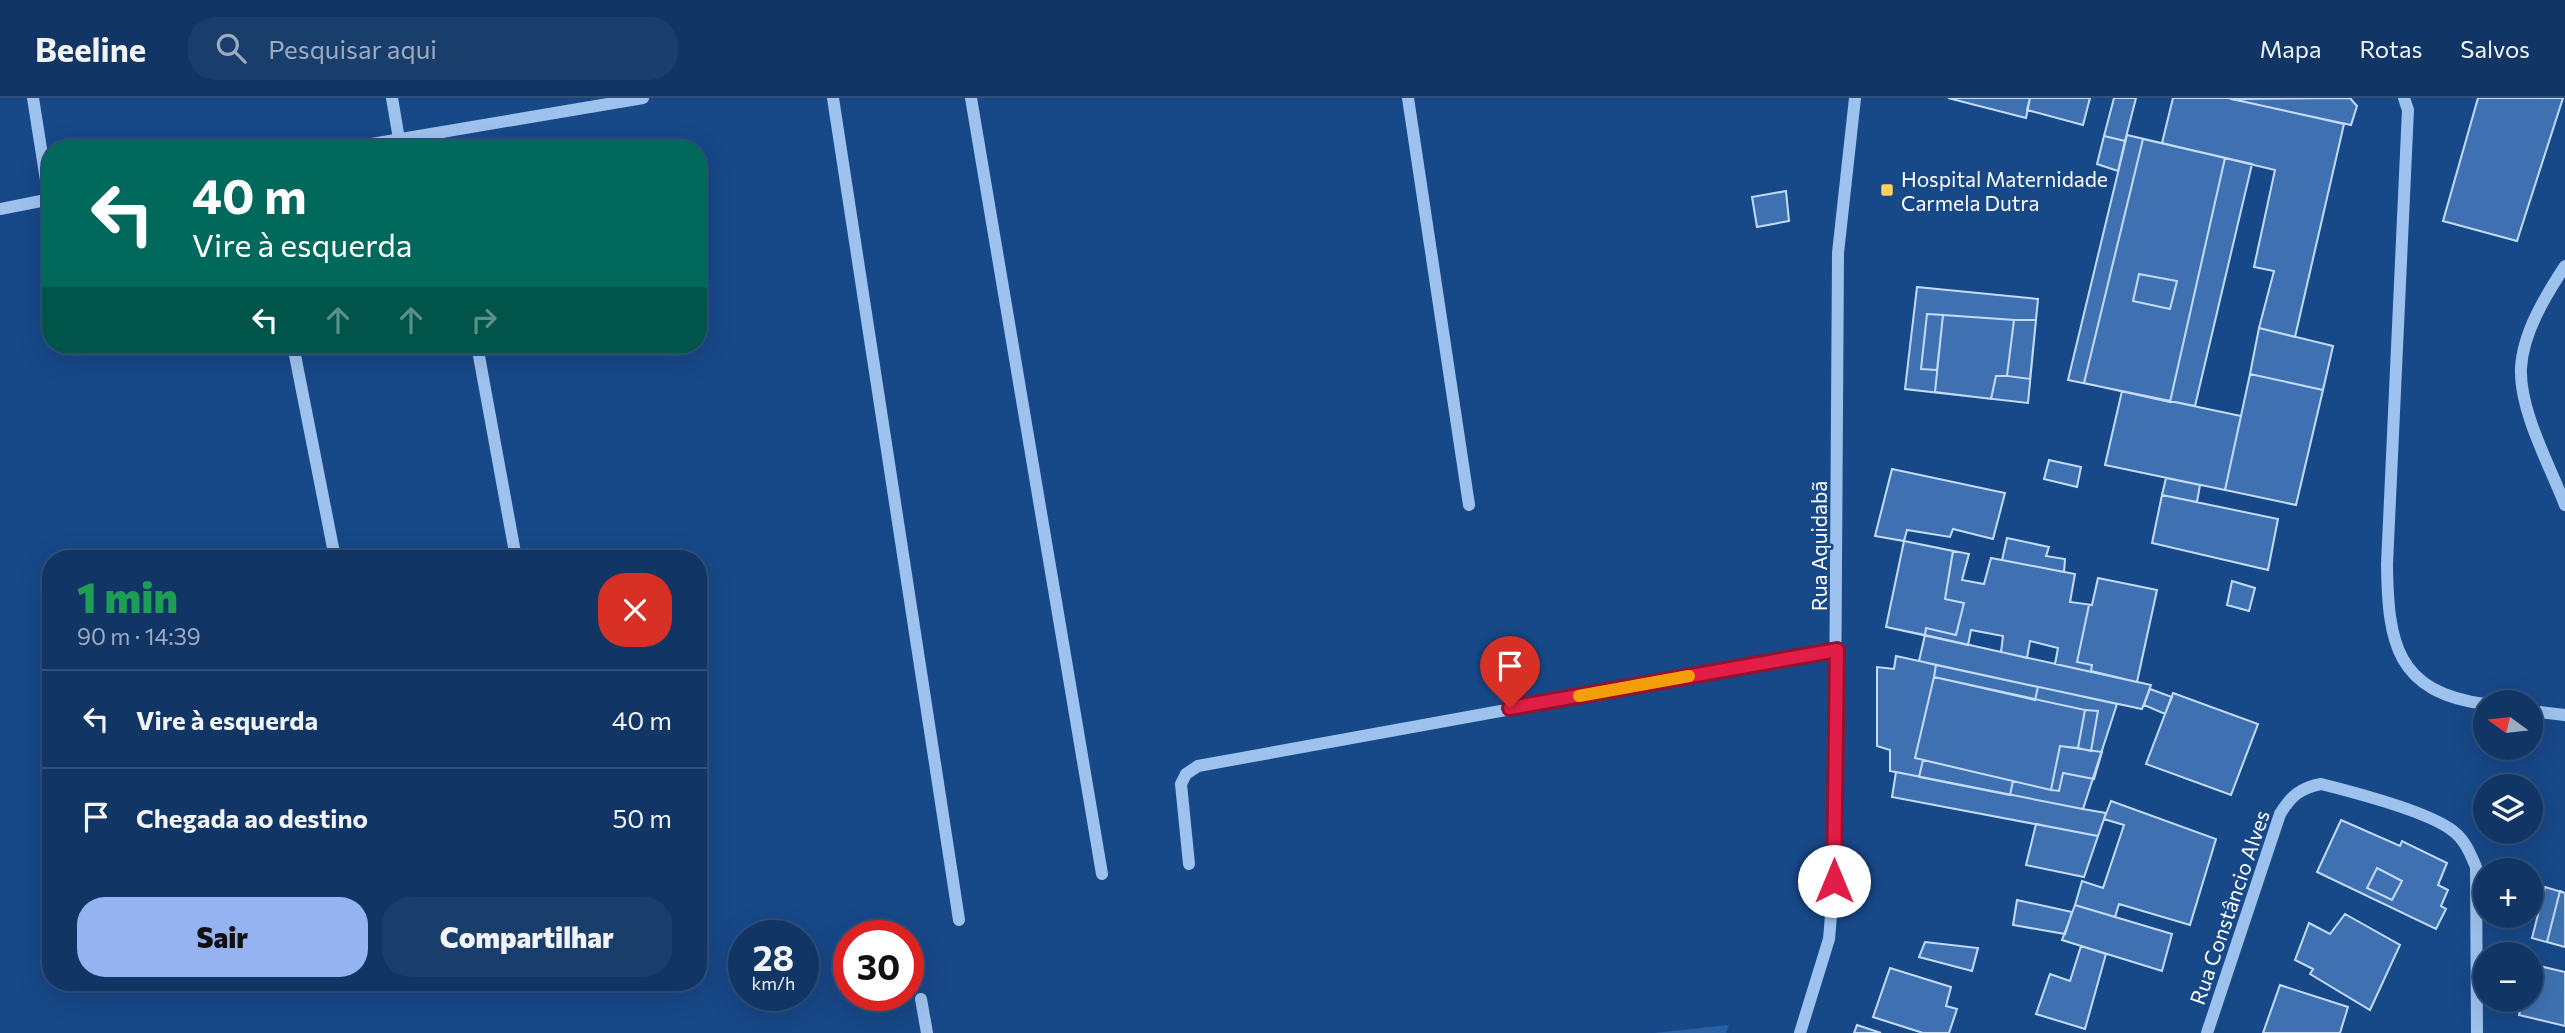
<!DOCTYPE html>
<html lang="pt">
<head>
<meta charset="utf-8">
<style>
	:root { --surface:#113666; --page:#1a3e6c; --text:#f1f3f6; --muted:#9cabbf; --line:#30507a; --accent:#95b2f1 }
	body { margin:0; font-family:Commissioner,sans-serif; background:var(--page); color:var(--text); height:100vh; display:flex; flex-direction:column; font-size:26px; white-space:nowrap }
	* { box-sizing:border-box; margin:0 }
	p { font-size:23px; color:var(--muted) }
	.icon { flex:none; width:38px; height:38px; fill:none; stroke:currentColor; stroke-width:2; stroke-linecap:round; stroke-linejoin:round }
	.map { position:relative; flex:1; overflow:hidden }
	.details { position:absolute; left:42px; top:452px; width:665px; height:441px; display:flex; flex-direction:column; background:var(--surface); border-radius:28px; box-shadow:0 7px 28px #0002,0 0 0 2px var(--line) }
	.details>* { flex:none }
	.guide { position:absolute; left:42px; top:42px; width:665px; height:214px; border-radius:28px; box-shadow:0 7px 28px #0002,0 0 0 2px var(--line); background:#00695c; color:#fff; overflow:hidden }
	.needle { width:46px; rotate:285deg }
	.controls { position:absolute; left:2473px; top:592px; display:grid; gap:14px }
	.controls a { display:grid; place-items:center; width:70px; height:70px; border-radius:50%; background:var(--surface); box-shadow:0 7px 28px #0002,0 0 0 2px var(--line); font-size:35px }
	.speed { position:absolute; left:728px; top:822px; display:flex; gap:14px; font-size:35px; font-weight:700; text-align:center }
	.speed>* { display:grid; place-content:center; width:91px; height:91px; border-radius:50%; background:var(--surface); box-shadow:0 7px 28px #0002,0 0 0 2px var(--line); line-height:1 }
	.speed small { font-size:18px; font-weight:400 }
	.speed .limit { border:10px solid #d22; background:#fff; color:#111 }
	.pin { position:absolute; display:grid; place-items:center; width:60px; height:60px; color:#fff; margin:-72px -30px; border-radius:50% 50% 50% 0; rotate:-45deg; box-shadow:0 0 7px #0007 }
	.pin .icon { rotate:45deg }
	.me { position:absolute; width:77px; margin:-38px; rotate:0deg; stroke-linejoin:round; filter:drop-shadow(0 0 5px #0008) }
	.turn { display:flex; align-items:center; gap:24px; height:147px; padding:0 35px; font-size:32px }
	.turn .icon { width:91px; height:91px; stroke-width:2.5 }
	.turn b { display:block; font-size:49px; line-height:60px }
	.lanes { display:flex; align-items:center; height:66px; padding:0 35px; background:#0003; justify-content:center; gap:35px; direction:ltr }
	.lanes .off { opacity:.35 }
	.round { display:grid; place-items:center; flex:none; width:74px; height:74px; border-radius:28px; background:var(--page) }
	.headline { display:flex; align-items:center; justify-content:space-between; height:119px; padding:0 35px }
	h1 { font-size:42px; font-weight:800; line-height:52px; color:#1e9e55 }
	.cta { display:flex; gap:14px; margin-top:auto; padding:14px 35px }
	.cta a { flex:1; height:80px; border-radius:28px; background:var(--accent); color:#111; font-size:28px; font-weight:800; line-height:80px; text-align:center }
	.cta a+a { background:var(--page); color:var(--text) }
	ul { padding:0; list-style:none }
	li { display:flex; align-items:center; gap:21px; height:98px; padding:0 35px; border-top:2px solid var(--line) }
	li div { flex:1 }
	li b { display:block; font-size:26px }
	li em { font-style:normal }
	header { display:flex; align-items:center; gap:42px; box-sizing:border-box; height:98px; padding:0 35px; background:var(--surface); border-bottom:2px solid var(--line) }
	header strong { font-size:33px }
	nav { display:flex; gap:38px; margin-inline-start:auto; font-size:24px }
	.search { width:490px; height:63px; background:var(--page); display:flex; align-items:center; gap:18px; box-sizing:border-box; padding:0 24px; border-radius:28px; color:var(--muted); font-size:26px }
	.map>svg:first-child { display:block }
	.green { fill:#2961a7 }
	.building { fill:#3f71b2; stroke:#c4dcfa; stroke-width:2 }
	.lines { fill:none; stroke-linecap:round; stroke-linejoin:round }
	.minor { stroke:#9ec2ee; stroke-width:12 }
	.route-casing { stroke:#92132f; stroke-width:18 }
	.route { stroke:#e11d48; stroke-width:12 }
	.slow { stroke:#f59e0b; stroke-width:12 }
	.poi-dot { fill:#ffd05b; stroke:#174888; stroke-width:2.5 }
	.labels { text-anchor:middle; dominant-baseline:central; stroke-width:5; stroke-linejoin:round; paint-order:stroke }
	.poi-label { font-size:21px; fill:#fff; stroke:#174888; text-anchor:start }
	.street-label { font-size:21px; fill:#fff; stroke:#174888 }
</style>
</head>
<body>
<header>
<strong>Beeline</strong>
<div class="search"><svg class="icon" aria-label="search" viewBox="0 0 24 24"><circle cx="10" cy="10" r="6"/><path d="M15 15l6 6"/></svg>Pesquisar aqui</div>
<nav><a>Mapa</a><a>Rotas</a><a>Salvos</a></nav>
</header>
<div class="map">
<svg width="2565" height="935" viewBox="0 0 2565 935">
	<rect width="100%" height="100%" fill="#174888"/>
	<path class="green" d="M 1729,927 L 1726,935 L 1654,935 Z"/>
	<path class="building" d="M 1948,0 L 2030,0 L 2026,20 Z
		M 2030,0 L 2090,0 L 2083,27 L 2027,12 Z
		M 2114,0 L 2136,0 L 2125,43 L 2104,38 Z
		M 2173,0 L 2228,0 L 2344,26 L 2295,239 L 2259,230 L 2274,173 L 2254,169 L 2275,72 L 2162,45 Z
		M 2350,0 L 2357,8 L 2351,27 L 2231,1 Z
		M 2478,0 L 2563,0 L 2517,143 L 2443,123 Z
		M 2127,37 L 2252,66 L 2195,308 L 2068,282 Z
		M 2104,38 L 2125,43 L 2118,73 L 2097,66 Z
		M 2143,41 L 2225,60 L 2170,304 L 2084,285 Z
		M 1786,93 L 1789,123 L 1757,129 L 1752,99 Z
		M 2139,176 L 2177,183 L 2170,211 L 2133,203 Z
		M 1917,189 L 2038,201 L 2028,305 L 1905,291 Z
		M 1927,216 L 1943,217 L 1937,272 L 1921,271 Z
		M 1943,217 L 2014,222 L 2007,278 L 1996,278 L 1991,301 L 1935,294 Z
		M 2014,222 L 2036,222 L 2030,281 L 2007,278 Z
		M 2259,230 L 2333,248 L 2323,292 L 2250,276 Z
		M 2250,276 L 2323,292 L 2296,407 L 2225,392 Z
		M 2122,293 L 2241,318 L 2225,392 L 2105,367 Z
		M 2049,362 L 2081,369 L 2077,389 L 2044,381 Z
		M 1892,371 L 2005,395 L 1993,441 L 1953,431 L 1950,439 L 1907,432 L 1904,443 L 1875,438 Z
		M 2166,380 L 2200,387 L 2197,404 L 2162,397 Z
		M 2162,397 L 2278,421 L 2268,472 L 2152,445 Z
		M 2007,440 L 2049,449 L 2046,458 L 2065,461 L 2064,474 L 2002,462 Z
		M 1904,443 L 1953,453 L 1945,501 L 1964,505 L 1956,537 L 1926,530 L 1925,537 L 1886,529 Z
		M 1904,443 L 1969,456 L 1962,482 L 1984,486 L 1991,460 L 2075,476 L 2070,504 L 2092,507 L 2098,480 L 2157,492 L 2137,584 L 2055,566 L 2058,550 L 2030,543 L 2027,560 L 2001,554 L 2003,538 L 1971,532 L 1968,547 L 1886,529 Z
		M 2098,480 L 2157,492 L 2137,584 L 2091,573 L 2092,567 L 2077,564 L 2089,507 L 2092,507 Z
		M 2232,483 L 2255,490 L 2249,513 L 2227,507 Z
		M 1925,537 L 2001,554 L 2151,587 L 2142,611 L 1936,567 L 1919,563 Z
		M 1896,558 L 2117,606 L 2083,711 L 1890,673 L 1890,652 L 1877,648 L 1877,569 L 1894,571 Z
		M 1936,567 L 2038,589 L 2035,602 L 1934,579 Z
		M 1934,579 L 2085,612 L 2078,650 L 2060,648 L 2051,692 L 1915,660 Z
		M 2150,591 L 2172,599 L 2165,616 L 2144,607 Z
		M 2173,595 L 2258,626 L 2231,697 L 2146,666 Z
		M 2085,612 L 2098,613 L 2091,653 L 2078,650 Z
		M 2060,648 L 2102,654 L 2094,681 L 2063,675 L 2059,693 L 2051,692 Z
		M 1923,662 L 2013,683 L 2010,697 L 1919,679 Z
		M 1896,674 L 2083,711 L 2106,715 L 2098,738 L 1892,699 Z
		M 2111,703 L 2216,741 L 2190,827 L 2119,806 L 2115,819 L 2075,807 L 2082,783 L 2103,790 L 2124,727 L 2104,721 Z
		M 2341,722 L 2400,748 L 2402,743 L 2447,765 L 2438,787 L 2448,792 L 2441,808 L 2446,811 L 2436,831 L 2317,774 Z
		M 2036,726 L 2098,738 L 2084,779 L 2026,767 Z
		M 2377,770 L 2402,783 L 2392,802 L 2367,790 Z
		M 2545,789 L 2565,795 L 2565,849 L 2532,840 Z
		M 2560,793 L 2565,795 L 2565,849 L 2547,844 Z
		M 2017,802 L 2072,814 L 2065,836 L 2013,827 Z
		M 2075,807 L 2172,836 L 2162,873 L 2062,842 Z
		M 2345,816 L 2400,847 L 2370,912 L 2310,876 L 2313,871 L 2295,862 L 2309,825 L 2330,836 Z
		M 1925,844 L 1978,850 L 1972,873 L 1919,859 Z
		M 2081,848 L 2106,856 L 2085,931 L 2036,916 L 2050,876 L 2070,883 Z
		M 2531,866 L 2565,874 L 2565,928 L 2519,917 L 2523,901 L 2530,901 Z
		M 1890,870 L 1951,889 L 1946,908 L 1957,911 L 1949,935 L 1923,935 L 1873,919 Z
		M 2280,887 L 2348,909 L 2340,935 L 2263,935 Z
		M 1857,927 L 1881,935 L 1854,935 Z"/>
	<g class="lines">
		<path class="minor" d="M 33,0 L 49,101
			M 392,0 L 399,41
			M 833,0 L 959,822
			M 971,0 L 1102,776
			M 1408,0 L 1469,407
			M 2404,0 L 2408,12 L 2387,466 C 2388,545 2396,594 2485,606
			M 438,35 L 441,51
			M 342,51 L 643,0
			M 0,111 L 51,101
			M 2565,168 C 2546,197 2523,234 2521,270 C 2519,312 2550,368 2565,407
			M 293,247 L 335,460
			M 477,247 L 516,460
			M 2530,613 L 2565,617
			M 1189,766 L 1181,686 L 1186,676 L 1198,668 L 1837,552
			M 921,901 L 927,935
			M 1800,935 L 1829,841 L 1834,783 L 1838,155 L 1855,0
			M 2207,935 L 2280,716 C 2291,698 2300,690 2321,686 C 2353,694 2428,713 2453,733 C 2465,742 2470,755 2476,769 L 2477,935"/>
	</g>
	<g class="lines">
		<g class="route-casing">
			<path id="route" d="M 1510,610 L 1837,552 L 1834,783"/>
		</g>
		<use href="#route" class="route"/>
		<path class="slow" d="M 1579,598 L 1689,578"/>
	</g>
	<rect class="poi-dot" x="1880" y="85" width="14" height="14" rx="3.5"/>
	<g class="labels">
		<g class="poi-label">
			<text x="1901" y="80">Hospital Maternidade<tspan x="1901" dy="24">Carmela Dutra</tspan></text>
		</g>
		<g class="street-label">
			<text transform="translate(1818 448) rotate(-90)">Rua Aquidabã</text>
			<text transform="translate(2229 809) rotate(-71)">Rua Constâncio Alves</text>
		</g>
	</g>
</svg>
<div class="controls">
<a><svg class="needle" viewBox="-14 -14 28 28"><path d="M0-13l5 13h-10z" fill="#e53935"/><path d="M0 13l5-13h-10z" fill="#9cabbf"/></svg></a>
<a><svg class="icon" aria-label="layers" viewBox="0 0 24 24"><path d="M12 4l9 5-9 5-9-5zM3 14l9 5 9-5"/></svg></a>
<a>+</a>
<a>−</a>
</div>
<div class="speed"><div>28<small>km/h</small></div><div class="limit">30</div></div>
<div class="pin" style="left:1510px;top:610px;background:#d93025"><svg class="icon" aria-label="arrive" viewBox="0 0 24 24"><path d="M6 21V4h12l-3 4 3 4H6"/></svg></div>
<svg class="me" style="left:1834px;top:783px" viewBox="-20 -20 40 40"><circle r="19" fill="#fff"/><path d="M0-13L10 11 0 6-10 11z" fill="#e11d48"/></svg>
<div class="guide">
<div class="turn"><svg class="icon" aria-label="left" viewBox="0 0 24 24"><path d="M17 20v-9H6M10 6l-5 5 5 5"/></svg><div><b>40 m</b>Vire à esquerda</div></div>
<div class="lanes"><svg class="icon" aria-label="left" viewBox="0 0 24 24"><path d="M17 20v-9H6M10 6l-5 5 5 5"/></svg><svg class="icon off" aria-label="ahead" viewBox="0 0 24 24"><path d="M12 20V5M6 11l6-6 6 6"/></svg><svg class="icon off" aria-label="ahead" viewBox="0 0 24 24"><path d="M12 20V5M6 11l6-6 6 6"/></svg><svg class="icon off" aria-label="right" viewBox="0 0 24 24"><path d="M7 20v-9h11M14 6l5 5-5 5"/></svg></div>
</div>
<section class="details">
<div class="headline"><div><h1>1 min</h1><p>90 m · 14:39</p></div><a class="round" style="background:#d93025;color:#fff"><svg class="icon" aria-label="close" viewBox="0 0 24 24"><path d="M6 6l12 12M18 6L6 18"/></svg></a></div>
<ul>
<li><svg class="icon" aria-label="left" viewBox="0 0 24 24"><path d="M17 20v-9H6M10 6l-5 5 5 5"/></svg><div><b>Vire à esquerda</b></div><em>40 m</em></li>
<li><svg class="icon" aria-label="arrive" viewBox="0 0 24 24"><path d="M6 21V4h12l-3 4 3 4H6"/></svg><div><b>Chegada ao destino</b></div><em>50 m</em></li>
</ul>
<div class="cta"><a>Sair</a><a>Compartilhar</a></div>
</section>
</div>
</body>
</html>
